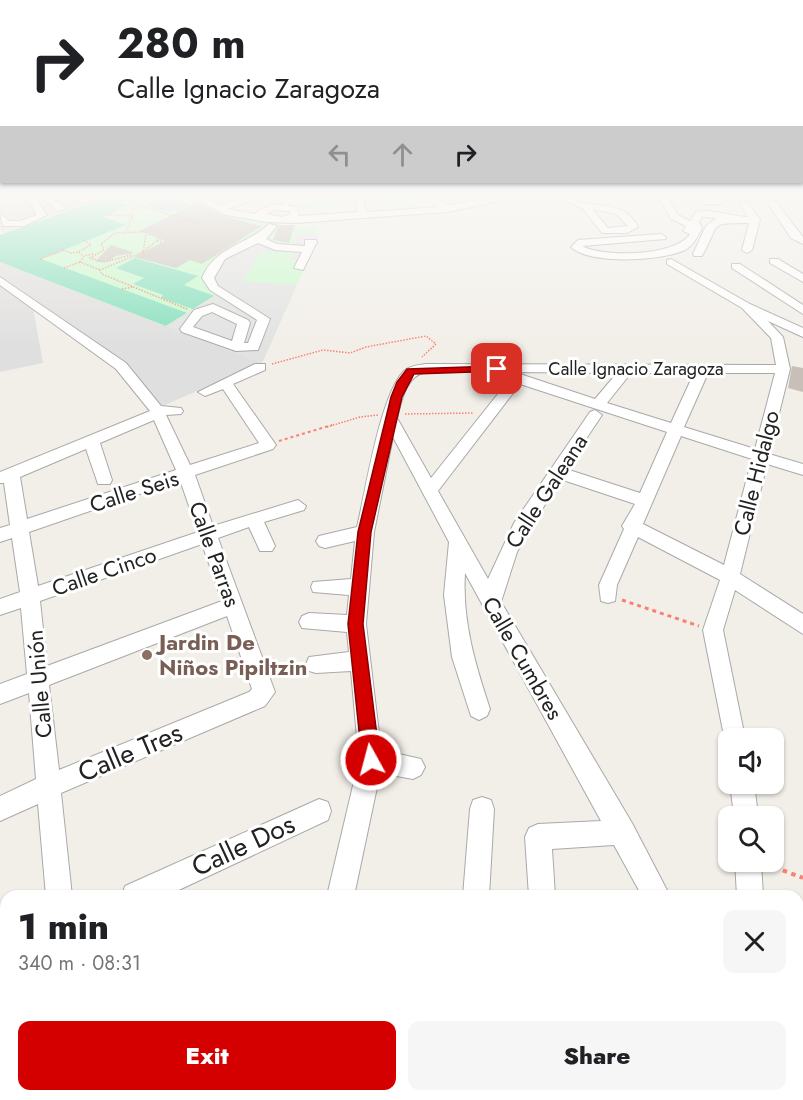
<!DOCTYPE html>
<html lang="en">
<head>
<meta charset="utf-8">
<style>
	:root { --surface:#fff; --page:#f6f6f6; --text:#202124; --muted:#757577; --accent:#d40000 }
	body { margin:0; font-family:Jost,sans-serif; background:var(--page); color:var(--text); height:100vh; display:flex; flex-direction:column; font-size:22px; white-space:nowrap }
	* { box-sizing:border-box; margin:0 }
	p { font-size:20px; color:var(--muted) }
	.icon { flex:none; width:33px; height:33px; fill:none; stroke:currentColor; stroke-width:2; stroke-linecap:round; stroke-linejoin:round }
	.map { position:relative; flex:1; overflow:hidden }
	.panel { position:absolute; left:0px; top:890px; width:804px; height:212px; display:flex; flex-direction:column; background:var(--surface); border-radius:18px 18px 0 0; box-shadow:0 2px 4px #0004 }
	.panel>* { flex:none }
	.guide { position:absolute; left:0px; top:0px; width:804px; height:183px; box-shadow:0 2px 4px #0004; background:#fff; color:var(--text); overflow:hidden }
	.buttons { position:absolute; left:718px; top:728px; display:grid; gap:12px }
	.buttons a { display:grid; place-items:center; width:66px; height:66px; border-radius:12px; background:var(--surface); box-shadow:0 2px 4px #0004; font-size:30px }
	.pin { position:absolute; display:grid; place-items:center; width:51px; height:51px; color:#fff; margin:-26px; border-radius:12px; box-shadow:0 3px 9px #0006 }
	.me { position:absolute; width:66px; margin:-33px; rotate:353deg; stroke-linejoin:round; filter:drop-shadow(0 0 4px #0008) }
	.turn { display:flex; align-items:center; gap:21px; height:126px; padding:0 18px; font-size:27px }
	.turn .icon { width:78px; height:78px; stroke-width:2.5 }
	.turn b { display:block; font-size:42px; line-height:51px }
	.lanes { display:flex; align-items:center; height:57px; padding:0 18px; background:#0003; justify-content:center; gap:30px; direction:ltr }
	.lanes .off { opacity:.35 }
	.round { display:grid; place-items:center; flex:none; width:63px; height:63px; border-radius:12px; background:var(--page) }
	.summary { display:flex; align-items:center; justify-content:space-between; height:102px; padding:0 18px }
	h1 { font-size:36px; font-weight:800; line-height:45px }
	.action { display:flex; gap:12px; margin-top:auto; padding:12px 18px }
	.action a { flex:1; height:69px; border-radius:12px; background:var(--accent); color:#fff; font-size:24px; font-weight:800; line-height:69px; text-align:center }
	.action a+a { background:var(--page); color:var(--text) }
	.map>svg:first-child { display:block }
	.residential { fill:#e0dfdf }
	.park { fill:#c8facc }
	.pitch { fill:#88e0be }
	.parking { fill:#e2e2e2 }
	.water { fill:#aad3df }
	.building { fill:#c7bfb8 }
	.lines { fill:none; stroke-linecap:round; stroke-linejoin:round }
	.minor-casing { stroke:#a9a9a9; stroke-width:2 }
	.path-far3 { stroke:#fa8072; stroke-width:1.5; stroke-dasharray:1.5 1.5; stroke-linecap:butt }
	.path-far2 { stroke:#fa8072; stroke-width:2; stroke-dasharray:3 3; stroke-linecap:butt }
	.path-far1 { stroke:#fa8072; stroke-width:3; stroke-dasharray:4 4; stroke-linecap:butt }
	.path { stroke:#fa8072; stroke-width:4; stroke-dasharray:4.5 4.5; stroke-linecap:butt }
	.minor { fill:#fff; fill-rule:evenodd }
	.route { fill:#d40000; stroke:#8a0000; stroke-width:1.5 }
	.education-dot { fill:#8d6e63; stroke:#fff; stroke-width:2 }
	.labels { text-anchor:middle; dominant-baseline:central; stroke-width:6; stroke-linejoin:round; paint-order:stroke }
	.far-street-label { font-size:18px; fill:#222; stroke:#fff }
	.street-label { font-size:22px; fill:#222; stroke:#fff }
	.education-label { font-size:22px; font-weight:bold; fill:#785e54; stroke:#fff; text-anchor:start }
	.near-street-label { font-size:27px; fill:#222; stroke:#fff }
</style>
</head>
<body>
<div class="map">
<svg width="803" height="1100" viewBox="0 0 803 1100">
	<rect width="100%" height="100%" fill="#f2efe9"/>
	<path class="residential" d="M 0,194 L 116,194 L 3,233 L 0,229 Z
		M 0,262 L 262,363 L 160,407 L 130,366 L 0,276 Z
		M 0,283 L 33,308 L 43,363 L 0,372 Z"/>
	<path class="park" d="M 117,194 L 186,194 L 216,208 L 280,221 L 280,229 L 317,227 L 319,236 L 262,363 L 0,262 L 0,235 Z
		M 337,194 L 339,194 L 343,207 L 301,210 L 314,199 Z
		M 378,194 L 402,194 L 423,208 L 412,209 L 408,203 L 383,205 Z"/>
	<path class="pitch" d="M 105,198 L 129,205 L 103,217 L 126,225 L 41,259 L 187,313 L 166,326 L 0,262 L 0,235 Z
		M 135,258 L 198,276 L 184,285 L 215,296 L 193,309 L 161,298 L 163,295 L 133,284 L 144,278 L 116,268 Z"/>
	<path class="parking" d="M 264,226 L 280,226 L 266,243 L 292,246 L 296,233 L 319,233 L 319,236 L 308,261 L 289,260 L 294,252 L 261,251 L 243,281 L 297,285 L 262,363 L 166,326 L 217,294 L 206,286 L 205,281 L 211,265 L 232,246 L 259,237 Z"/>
	<path class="water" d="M 173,198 L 192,206 C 176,213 164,213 148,206 L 150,203 Z"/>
	<path class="building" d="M 197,203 L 226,217 L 262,226 L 265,224 L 202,264 L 190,260 L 176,268 L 134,257 L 165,241 L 139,231 Z
		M 279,225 L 295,225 L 289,243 L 273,240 Z
		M 111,245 L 135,253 L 115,256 L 110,261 L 95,262 Z
		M 792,366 L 803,368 L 803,392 L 788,388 Z"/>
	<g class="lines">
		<g class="minor-casing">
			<path id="minor" d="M 25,194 L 33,194 L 47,215 L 24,226 L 3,226 L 0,213 L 9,221 L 20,221 L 37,215 Z
				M 38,194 L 47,194 L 66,209 L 58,211 Z
				M 98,194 L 110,194 L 85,203 L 80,200 Z
				M 184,194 L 194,194 L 220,205 L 240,199 L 217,194 L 244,194 L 249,197 L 249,201 L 228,209 L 256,214 L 257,211 L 273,204 L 286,205 L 282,203 L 294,194 L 303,194 L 287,206 L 297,207 L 299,216 L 358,212 L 353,194 L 361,194 L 367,212 L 438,207 L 420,194 L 429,194 L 448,205 L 517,194 L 534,194 L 447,212 L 295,223 L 267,222 L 226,215 ZM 274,210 L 290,211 L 290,214 L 282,217 L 266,214 Z
				M 552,194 C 566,193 575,203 588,204 C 609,206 627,206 638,227 L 627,233 L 602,233 L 583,209 ZM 592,209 L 616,214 L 628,226 L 608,228 Z
				M 657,194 L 665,194 L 678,215 L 690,221 L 696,212 C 714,208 730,217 748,217 L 740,204 L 748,202 L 760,220 L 752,250 L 747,253 L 742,250 L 749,223 C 707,223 721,223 702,256 L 694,256 L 693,254 L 706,226 L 717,218 L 702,217 L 699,222 L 702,228 C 698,236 693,246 685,250 C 662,261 589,265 571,247 L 578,240 L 661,234 L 666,237 L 665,239 L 582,246 C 604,258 676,256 690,234 L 683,231 L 686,226 L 671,219 Z
				M 712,194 L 720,194 L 726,201 L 721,204 L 701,204 L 701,200 L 715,199 Z
				M 770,202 L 776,202 L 803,237 L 803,244 L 791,238 L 768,204 Z
				M 269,224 L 277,226 L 266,239 L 277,244 L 305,246 L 305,240 L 316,240 L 317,242 L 303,270 L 294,268 L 302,252 L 275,250 L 258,243 L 225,259 L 214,278 L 218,286 L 270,319 L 258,350 L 236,351 L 182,332 L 180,329 L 194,310 L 213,304 L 248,320 L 250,323 L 244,343 L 248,343 L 257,320 L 210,290 L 202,278 C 215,246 247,245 269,224 ZM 212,312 L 237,324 L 232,341 L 193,327 L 202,316 Z
				M 671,259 L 750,304 L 803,328 L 803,337 L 768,321 L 783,337 L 790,369 L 769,454 L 803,464 L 803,475 L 767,464 L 740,574 L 803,614 L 803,634 L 735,590 L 723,630 L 745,738 L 729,738 L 729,747 L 726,746 L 703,630 L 720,580 L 638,537 L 617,585 L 615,601 L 608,603 L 601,601 L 599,585 L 624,529 L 622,526 L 635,504 L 560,479 L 517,552 L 501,602 L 632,823 L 670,896 L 642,896 L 614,845 L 552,849 L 555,896 L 529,896 L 525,837 L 529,828 L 538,824 L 601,821 L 465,573 C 462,620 475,664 490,709 L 487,716 L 479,720 L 471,716 L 452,657 L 444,595 L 449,542 L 393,437 L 374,532 L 366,624 L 381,750 L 421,759 L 425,767 L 421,775 L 413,779 L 380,773 L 354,896 L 327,896 L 359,760 L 351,671 L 316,673 L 309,671 L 306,664 L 309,657 L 349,652 L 347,632 L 302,628 L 299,622 L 302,616 L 309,613 L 347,615 L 349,595 L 313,592 L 311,587 L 313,582 L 351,579 L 355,541 L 325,548 L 319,546 L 316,541 L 319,536 L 357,527 C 366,490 380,395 404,371 C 409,366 419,365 426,364 L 776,365 L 771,338 L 742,308 L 667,264 L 667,260 ZM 426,372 L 496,372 L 509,380 L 431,478 L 397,418 C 402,399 406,376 426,372 ZM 514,372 L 617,373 L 595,399 ZM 631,373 L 694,373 L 671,423 L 607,403 ZM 708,373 L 775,373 L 755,449 L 684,427 ZM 520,384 L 667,432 L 640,493 L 566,469 L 602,415 L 595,410 L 590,412 L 514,523 L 488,579 L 438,491 ZM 681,436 L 752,459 L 724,565 L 643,524 Z
				M 770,259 L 778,259 L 803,274 L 803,282 L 770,263 Z
				M 732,264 L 740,264 L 803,305 L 803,314 L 732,268 Z
				M 0,277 L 126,363 L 161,406 L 181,408 L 183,411 L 181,414 L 166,415 L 190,465 L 259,443 L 223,389 L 205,396 L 198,392 L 255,364 L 265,364 L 265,370 L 233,384 L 276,445 L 273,449 L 195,475 L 213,526 L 298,500 L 306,506 L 304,510 L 264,522 L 275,546 L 272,551 L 260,551 L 249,527 L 218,538 L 275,692 L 265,706 L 61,793 L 72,896 L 46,896 L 38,804 L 0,821 L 0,796 L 36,779 L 29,693 L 0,704 L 0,684 L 27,674 L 21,608 L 0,615 L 0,599 L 20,592 L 12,538 L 0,542 L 0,528 L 10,525 L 4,483 L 0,483 L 0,472 L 150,411 L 116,369 L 0,285 ZM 154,420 L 176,470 L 27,519 L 20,477 L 86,449 L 98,484 L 110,484 L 112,480 L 100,443 ZM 180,480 L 198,532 L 38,586 L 29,532 ZM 202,544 L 222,601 L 47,666 L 40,601 ZM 227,616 L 252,689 L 249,692 L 59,770 L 49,685 Z
				M 730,783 L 754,783 L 758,816 L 734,816 Z
				M 482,797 L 491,800 L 494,809 L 489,896 L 463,896 L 470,809 L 473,800 Z
				M 319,799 L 328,802 L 331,811 L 328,820 L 166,896 L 122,896 L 125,886 Z
				M 735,861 L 761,861 L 763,896 L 737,896 Z
				M 6,945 L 6,974 L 0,976 L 0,947 Z
				M 82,1095 L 120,1095 L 118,1100 L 80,1100 Z
				M 274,1095 L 306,1095 L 305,1100 L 273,1100 Z
				M 447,1095 L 479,1095 L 478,1100 L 446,1100 Z
				M 736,1095 L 783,1095 L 785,1100 L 736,1100 Z"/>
		</g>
		<path class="path-far3" d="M 128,194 L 119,199 L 200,224 L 197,227
			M 130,201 L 178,194
			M 128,205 L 134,209 L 131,215
			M 107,215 L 133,216 L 126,231
			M 146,235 L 143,252 L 100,270 L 102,274 L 187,309
			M 84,240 L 91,245 L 78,252 L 84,256
			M 157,241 L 163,242
			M 62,249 L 71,253 L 78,252
			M 143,252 L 160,238
			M 93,254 L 84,256 L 80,262 L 100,270
			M 131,255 L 104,262 L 90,258 L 104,250 L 101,244 L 115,233 L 142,232
			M 40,259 L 64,250
			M 64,268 L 80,262
			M 122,289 L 134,287
			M 272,364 L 323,350 L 350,353 L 366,347 L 426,336 L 436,344 L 422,357
			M 405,414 L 474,413
			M 327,427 L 360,417 L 378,415"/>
		<path class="path-far2" d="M 279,441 L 332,425"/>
		<path class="path-far1" d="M 622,600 L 699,626"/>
		<path class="path" d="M 766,864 L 803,878"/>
		<use href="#minor" class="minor"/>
	</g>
	<linearGradient id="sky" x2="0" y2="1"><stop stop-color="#8fc0e4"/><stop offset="0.56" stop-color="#f9f8f5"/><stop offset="1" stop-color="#f9f8f5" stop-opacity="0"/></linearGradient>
	<rect width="803" height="348" fill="url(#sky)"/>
	<path class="route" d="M 497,366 L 501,367 L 501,371 L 414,374 L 402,397 L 371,532 L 363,624 L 380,760 L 378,766 L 371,768 L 365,766 L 362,760 L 348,624 L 350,606 L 358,532 L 391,397 L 397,382 L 407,369 Z"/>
	<circle class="education-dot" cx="147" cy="655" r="6"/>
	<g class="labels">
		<g class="far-street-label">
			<text x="636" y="369">Calle Ignacio Zaragoza</text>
		</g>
		<g class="street-label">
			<text transform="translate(756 473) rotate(-76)">Calle Hidalgo</text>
			<text transform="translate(134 491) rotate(-18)">Calle Seis</text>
			<text transform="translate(546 491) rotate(-57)">Calle Galeana</text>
			<text transform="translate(215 554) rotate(70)">Calle Parras</text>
			<text transform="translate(104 571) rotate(-19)">Calle Cinco</text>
			<text transform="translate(523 658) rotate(60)">Calle Cumbres</text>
			<text transform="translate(39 684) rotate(-95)">Calle Unión</text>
		</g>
		<g class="education-label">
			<text x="159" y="642">Jardin De<tspan x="159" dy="25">Niños Pipiltzin</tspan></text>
		</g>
		<g class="near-street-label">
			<text transform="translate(130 752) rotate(-23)">Calle Tres</text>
			<text transform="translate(243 845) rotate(-25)">Calle Dos</text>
		</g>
	</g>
</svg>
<div class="buttons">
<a><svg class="icon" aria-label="sound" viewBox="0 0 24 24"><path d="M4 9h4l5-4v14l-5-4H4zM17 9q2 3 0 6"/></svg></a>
<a><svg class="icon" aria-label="search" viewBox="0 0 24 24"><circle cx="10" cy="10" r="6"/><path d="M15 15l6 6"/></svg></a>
</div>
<div class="pin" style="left:497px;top:369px;background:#d93025"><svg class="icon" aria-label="arrive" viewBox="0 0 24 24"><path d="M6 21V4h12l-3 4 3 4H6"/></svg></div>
<svg class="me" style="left:371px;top:760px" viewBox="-20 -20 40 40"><circle r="17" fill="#d40000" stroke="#fff" stroke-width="3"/><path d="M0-11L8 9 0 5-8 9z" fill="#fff"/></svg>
<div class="guide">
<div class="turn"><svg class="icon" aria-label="right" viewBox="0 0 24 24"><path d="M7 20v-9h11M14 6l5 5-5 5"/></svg><div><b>280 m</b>Calle Ignacio Zaragoza</div></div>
<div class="lanes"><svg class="icon off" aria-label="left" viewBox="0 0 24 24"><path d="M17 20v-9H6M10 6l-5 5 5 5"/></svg><svg class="icon off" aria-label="ahead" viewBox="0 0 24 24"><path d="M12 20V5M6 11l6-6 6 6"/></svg><svg class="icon" aria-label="right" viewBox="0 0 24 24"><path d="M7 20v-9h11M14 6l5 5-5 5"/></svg></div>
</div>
<section class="panel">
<div class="summary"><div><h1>1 min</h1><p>340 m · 08:31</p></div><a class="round"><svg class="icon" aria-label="close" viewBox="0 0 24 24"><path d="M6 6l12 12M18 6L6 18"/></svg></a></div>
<div class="action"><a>Exit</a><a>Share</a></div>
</section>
</div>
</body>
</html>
